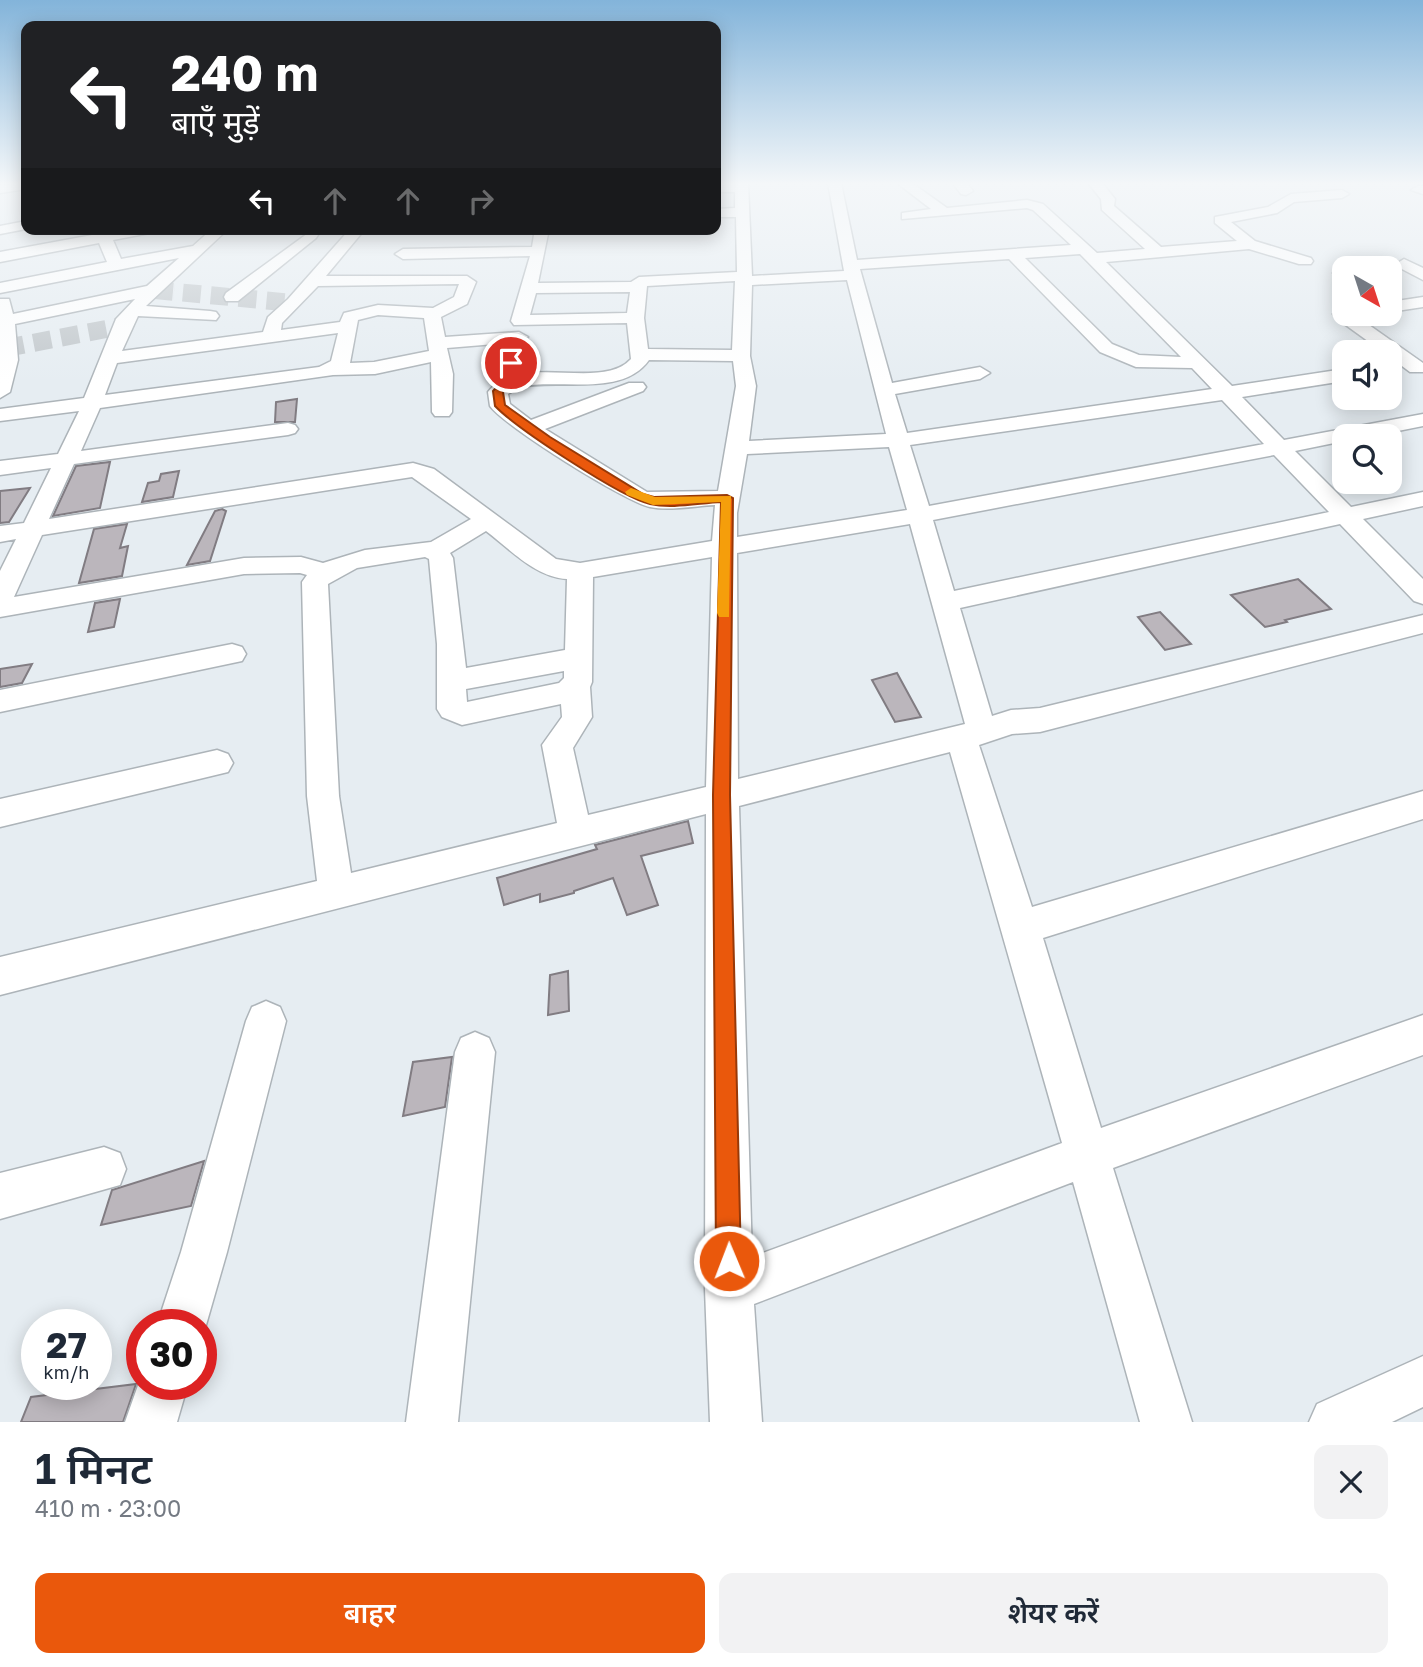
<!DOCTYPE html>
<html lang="hi">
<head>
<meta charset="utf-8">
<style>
	:root { --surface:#fff; --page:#f2f2f3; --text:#1f2937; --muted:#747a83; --accent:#ea580c }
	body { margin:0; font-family:"Golos Text","Noto Sans Devanagari",sans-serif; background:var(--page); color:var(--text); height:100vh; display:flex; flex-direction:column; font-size:26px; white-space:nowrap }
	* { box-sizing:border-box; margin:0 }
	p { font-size:23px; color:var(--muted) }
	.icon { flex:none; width:38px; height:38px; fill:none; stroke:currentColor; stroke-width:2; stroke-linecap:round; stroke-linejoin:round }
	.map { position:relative; height:1422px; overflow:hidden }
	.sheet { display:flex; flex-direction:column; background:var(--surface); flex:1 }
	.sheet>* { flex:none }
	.hud { position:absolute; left:21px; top:21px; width:700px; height:214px; border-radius:14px; box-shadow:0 4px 18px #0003; background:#202124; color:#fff; overflow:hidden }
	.needle { width:46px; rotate:141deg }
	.controls { position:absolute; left:1332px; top:256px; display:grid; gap:14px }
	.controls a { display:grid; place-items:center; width:70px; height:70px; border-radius:14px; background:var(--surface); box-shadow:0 4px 18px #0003; font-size:35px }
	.speed { position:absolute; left:21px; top:1309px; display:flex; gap:14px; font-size:35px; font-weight:700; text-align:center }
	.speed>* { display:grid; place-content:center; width:91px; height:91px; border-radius:50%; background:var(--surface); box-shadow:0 4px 18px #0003; line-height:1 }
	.speed small { font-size:18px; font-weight:400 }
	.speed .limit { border:10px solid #d22; background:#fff; color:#111 }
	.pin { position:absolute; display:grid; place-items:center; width:60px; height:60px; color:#fff; margin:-30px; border:4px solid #fff; border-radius:50%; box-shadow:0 2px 7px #0007 }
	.me { position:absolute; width:77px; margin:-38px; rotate:359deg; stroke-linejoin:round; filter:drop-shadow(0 0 5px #0008) }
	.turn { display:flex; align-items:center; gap:24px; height:147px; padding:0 35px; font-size:32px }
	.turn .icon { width:91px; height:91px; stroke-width:2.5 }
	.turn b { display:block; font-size:49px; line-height:60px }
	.lanes { display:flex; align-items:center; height:66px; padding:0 35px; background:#0003; justify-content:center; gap:35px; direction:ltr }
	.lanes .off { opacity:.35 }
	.round { display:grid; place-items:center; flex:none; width:74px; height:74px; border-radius:14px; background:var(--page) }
	.head { display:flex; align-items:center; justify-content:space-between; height:119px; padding:0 35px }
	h1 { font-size:42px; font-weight:600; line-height:52px }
	.primary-button { display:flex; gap:14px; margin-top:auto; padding:14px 35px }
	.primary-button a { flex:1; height:80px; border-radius:14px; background:var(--accent); color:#fff; font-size:28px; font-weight:600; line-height:80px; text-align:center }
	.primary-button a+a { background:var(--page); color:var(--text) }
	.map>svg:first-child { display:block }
	.building { fill:#bbb6bc; stroke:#817c82; stroke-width:2 }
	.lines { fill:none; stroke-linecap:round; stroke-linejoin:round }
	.minor-tunnel-far1 { stroke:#c2c8cc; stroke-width:15; stroke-dasharray:15 7; stroke-linecap:butt }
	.minor-tunnel { stroke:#c2c8cc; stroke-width:18; stroke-dasharray:18 10; stroke-linecap:butt }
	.minor-casing { stroke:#adb4b9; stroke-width:3 }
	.minor { fill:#fff; fill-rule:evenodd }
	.route { fill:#ea580c; stroke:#983908; stroke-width:2 }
	.slow { fill:#f59e0b }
</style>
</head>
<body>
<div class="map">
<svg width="1423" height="1422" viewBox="0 0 1423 1422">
	<rect width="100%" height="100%" fill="#e6edf2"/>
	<path class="building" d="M 297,399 L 295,422 L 275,422 L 276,402 Z
		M 110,462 L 100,508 L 53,516 L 76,466 Z
		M 179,471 L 173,497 L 142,502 L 148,483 L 159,481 L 161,474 Z
		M 30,488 L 9,522 L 0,523 L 0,491 Z
		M 222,509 L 226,511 L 210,561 L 187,565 L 215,511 Z
		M 127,524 L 120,548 L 128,546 L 122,576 L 79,583 L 94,529 Z
		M 1298,579 L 1331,609 L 1285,620 L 1287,622 L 1265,627 L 1231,595 Z
		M 120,599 L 114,627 L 88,632 L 95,603 Z
		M 1160,612 L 1191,644 L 1165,650 L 1138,617 Z
		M 32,664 L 22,683 L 0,687 L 0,669 Z
		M 897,673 L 921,717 L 895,722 L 872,680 Z
		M 688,821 L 693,843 L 641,856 L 658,905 L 627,915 L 613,878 L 574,891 L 574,893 L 540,902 L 540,894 L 504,905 L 497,878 L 597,849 L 595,845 Z
		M 568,971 L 569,1011 L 548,1015 L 550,975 Z
		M 452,1057 L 445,1107 L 403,1116 L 413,1062 Z
		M 204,1161 L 191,1206 L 101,1225 L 112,1190 Z
		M 136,1384 L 123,1422 L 21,1422 L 31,1397 Z"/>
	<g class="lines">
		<path class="minor-tunnel-far1" d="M 152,290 L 174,292"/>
		<path class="minor-tunnel" d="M 155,290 L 294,303
			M 6,348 L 122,326"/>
		<g class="minor-casing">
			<path id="minor" d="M 26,183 L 26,189 L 0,193 L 0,185 Z
				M 748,183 L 752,276 L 844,271 L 828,183 L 841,183 L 857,260 L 1071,245 L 1033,210 L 1027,208 L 902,219 L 902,213 L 931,209 L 897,183 L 912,183 L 947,208 L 1027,200 L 1043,204 L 1097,253 L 1145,249 L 1102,210 L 1101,199 L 1088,183 L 1102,183 L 1115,199 L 1114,206 L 1161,247 L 1237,241 L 1215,223 L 1215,217 L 1268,207 L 1291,194 L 1342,190 L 1349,194 L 1342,198 L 1294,202 L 1277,213 L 1231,222 L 1255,241 L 1311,258 L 1313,261 L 1311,264 L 1299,264 L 1249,249 L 1106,262 L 1232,386 L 1344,369 L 1344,381 L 1242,397 L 1284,440 L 1423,414 L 1423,426 L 1373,436 L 1344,436 L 1344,441 L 1295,451 L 1351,507 L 1423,492 L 1423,506 L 1363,519 L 1423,579 L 1423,604 L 1414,601 L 1340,524 L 960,608 L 992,716 L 1011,710 L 1040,708 L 1423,615 L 1423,633 L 1040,732 L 1012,734 L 979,745 L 1032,907 L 1423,791 L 1423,819 L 1043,938 L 1101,1128 L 1423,1015 L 1423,1055 L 1113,1168 L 1192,1422 L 1140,1422 L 1073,1182 L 754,1304 L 762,1422 L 710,1422 L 705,1289 L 706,814 L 0,995 L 0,957 L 317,881 L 307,796 L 302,582 L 307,575 L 300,573 L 244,574 L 0,617 L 0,571 L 16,539 L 0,542 L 0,526 L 24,523 L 51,468 L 0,475 L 0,461 L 58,454 L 79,411 L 0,421 L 0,409 L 84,398 L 116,319 L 135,299 L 15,324 L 18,360 L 10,392 L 0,398 L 0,299 L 9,299 L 13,314 L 147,286 L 179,258 L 0,293 L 0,283 L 107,262 L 99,243 L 0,262 L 0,252 L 125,229 L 157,229 L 155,232 L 113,240 L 121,259 L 193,246 L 212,229 L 228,229 L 146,306 L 210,311 L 216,312 L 219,316 L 216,320 L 138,316 L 122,351 L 263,332 L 268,317 L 288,299 L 350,229 L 365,229 L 326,276 L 467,276 L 476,282 L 467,304 L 441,317 L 445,337 L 519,332 L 528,337 L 519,342 L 447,348 L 453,374 L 452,412 L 449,416 L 435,416 L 432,412 L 431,362 L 375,374 L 333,375 L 100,408 L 81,451 L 288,423 L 295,425 L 298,429 L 295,433 L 288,435 L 74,464 L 49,519 L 413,463 L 434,469 L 556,559 L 580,563 L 712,541 L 715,505 C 694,506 670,511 650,507 C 626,502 504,426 490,406 L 488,392 C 519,351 601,392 631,359 L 627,323 L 514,325 L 511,321 L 530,256 L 403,259 L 395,254 L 403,249 L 532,247 L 535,229 L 549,229 L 538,283 L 631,282 L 639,277 L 737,272 L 736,217 L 716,217 L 716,209 L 735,208 L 735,192 L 716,192 L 716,184 ZM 1080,254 L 1181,357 L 1139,355 L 1112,344 L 1025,258 ZM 1009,259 L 1100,352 L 1136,367 L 1192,368 L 1212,389 L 907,433 L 895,394 L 980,379 L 990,373 L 980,367 L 892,383 L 860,269 ZM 847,280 L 886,434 L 749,441 L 756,386 L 750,356 L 752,285 ZM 735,281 L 732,350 L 648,349 L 644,318 L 647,286 ZM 459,284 L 454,297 L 433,308 L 378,305 L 344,313 L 340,322 L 281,330 L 282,323 L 318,286 ZM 630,292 L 627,313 L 530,315 L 536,293 ZM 378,315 L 424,318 L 429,351 L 374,362 L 350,363 L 358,320 ZM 338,333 L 331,361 L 319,367 L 105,395 L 117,363 ZM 649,360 L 733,361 L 736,386 L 718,491 L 647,492 L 545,429 L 643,391 L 646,387 L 643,383 L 629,383 L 531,420 L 510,404 L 508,394 L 519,387 C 559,378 622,398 649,360 ZM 1222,400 L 1264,444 L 929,506 L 910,445 ZM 889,447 L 907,510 L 737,537 L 737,513 L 747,454 ZM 1274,455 L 1329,512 L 954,591 L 933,520 ZM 412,477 L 471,519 L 431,542 L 365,550 L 323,563 L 301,557 L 244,558 L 14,597 L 42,535 ZM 910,524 L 965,724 L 738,779 L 737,553 ZM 486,531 C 510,549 535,577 567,579 L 565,650 L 466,668 L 453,558 L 450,553 ZM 425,557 L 429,559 L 437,644 L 437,709 L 442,717 L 462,725 L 561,704 L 562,717 L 542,745 L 557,823 L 351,873 L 339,796 L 328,584 L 357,568 ZM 712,557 L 706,787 L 588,815 L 573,748 L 592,717 L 590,687 L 592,682 L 593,577 ZM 564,671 L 564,678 L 559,683 L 467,702 L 466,689 ZM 950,752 L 1062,1143 L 752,1257 L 739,806 Z
				M 953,183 L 967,183 L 973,191 L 966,195 L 961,194 Z
				M 1418,186 L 1423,186 L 1423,194 L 1411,190 Z
				M 26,221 L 26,229 L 0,234 L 0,226 Z
				M 311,231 L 316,232 L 318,235 L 316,238 L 238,301 L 226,301 L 224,297 L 226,293 Z
				M 1404,259 L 1423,268 L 1423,280 L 1398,267 L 1396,264 Z
				M 1341,268 L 1344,269 L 1344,280 L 1333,273 Z
				M 1423,297 L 1423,307 L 1390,312 L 1390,302 Z
				M 1342,309 L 1344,313 L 1352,313 L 1423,363 L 1423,372 L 1410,372 L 1390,357 L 1390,352 L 1383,352 L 1336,318 L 1333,314 L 1336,310 Z
				M 232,644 L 242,647 L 246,654 L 242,661 L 0,712 L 0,690 Z
				M 217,750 L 228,754 L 233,763 L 228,772 L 0,827 L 0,799 Z
				M 266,1001 L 280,1007 L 286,1021 L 227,1252 L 206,1325 L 201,1335 L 201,1325 L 157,1325 L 181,1252 L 246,1021 L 252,1007 Z
				M 475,1032 L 489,1038 L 495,1052 L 458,1422 L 406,1422 L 455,1052 L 461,1038 Z
				M 104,1147 L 120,1153 L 126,1169 L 120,1185 L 0,1219 L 0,1173 Z
				M 1423,1356 L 1423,1407 L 1392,1422 L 1309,1422 L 1317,1404 Z
				M 142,1374 L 142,1384 L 188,1384 L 177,1422 L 125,1422 Z"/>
		</g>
		<use href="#minor" class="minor"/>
	</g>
	<linearGradient id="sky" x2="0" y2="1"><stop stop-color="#83b4da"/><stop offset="0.48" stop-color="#f4f7f9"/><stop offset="1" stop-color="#f4f7f9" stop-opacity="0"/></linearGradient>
	<rect width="1423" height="383" fill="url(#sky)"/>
	<path class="route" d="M 507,360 L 516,363 L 511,384 L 503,392 L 505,405 L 550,437 L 643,494 L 654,497 L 727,495 L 733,498 L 730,795 L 741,1261 L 738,1270 L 729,1274 L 720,1270 L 716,1261 L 713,795 L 721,502 C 699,503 672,509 650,504 C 622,498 516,428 495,406 L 493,391 L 500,383 Z"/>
	<path class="slow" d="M 631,488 L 655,497 L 731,496 L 729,617 L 719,617 L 717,613 L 721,502 L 653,505 L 627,495 L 625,492 Z"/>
</svg>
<div class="controls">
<a><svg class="needle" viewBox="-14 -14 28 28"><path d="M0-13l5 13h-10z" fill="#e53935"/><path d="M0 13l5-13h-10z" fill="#747a83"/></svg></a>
<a><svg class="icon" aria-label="sound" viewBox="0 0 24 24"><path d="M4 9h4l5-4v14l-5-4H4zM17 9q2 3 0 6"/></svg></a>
<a><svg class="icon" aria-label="search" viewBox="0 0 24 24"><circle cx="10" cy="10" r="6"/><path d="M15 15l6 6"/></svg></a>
</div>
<div class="speed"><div>27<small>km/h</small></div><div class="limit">30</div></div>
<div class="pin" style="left:511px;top:363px;background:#d93025"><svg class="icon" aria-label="arrive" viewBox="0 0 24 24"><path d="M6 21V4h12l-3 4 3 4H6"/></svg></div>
<svg class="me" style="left:729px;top:1261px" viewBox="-20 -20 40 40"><circle r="17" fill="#ea580c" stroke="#fff" stroke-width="3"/><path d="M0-11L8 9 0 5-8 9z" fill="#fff"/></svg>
<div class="hud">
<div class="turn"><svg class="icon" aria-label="left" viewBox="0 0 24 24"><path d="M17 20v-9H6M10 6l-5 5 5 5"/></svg><div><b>240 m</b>बाएँ मुड़ें</div></div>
<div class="lanes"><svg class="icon" aria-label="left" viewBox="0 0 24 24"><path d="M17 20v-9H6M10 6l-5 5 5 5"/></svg><svg class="icon off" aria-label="ahead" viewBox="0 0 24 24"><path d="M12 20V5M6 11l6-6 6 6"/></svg><svg class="icon off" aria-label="ahead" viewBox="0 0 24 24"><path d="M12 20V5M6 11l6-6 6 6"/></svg><svg class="icon off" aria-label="right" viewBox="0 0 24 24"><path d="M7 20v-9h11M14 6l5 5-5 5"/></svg></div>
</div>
</div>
<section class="sheet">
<div class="head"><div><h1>1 मिनट</h1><p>410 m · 23:00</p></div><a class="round"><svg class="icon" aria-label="close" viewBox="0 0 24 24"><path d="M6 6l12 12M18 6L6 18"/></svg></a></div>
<div class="primary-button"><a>बाहर</a><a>शेयर करें</a></div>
</section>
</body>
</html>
